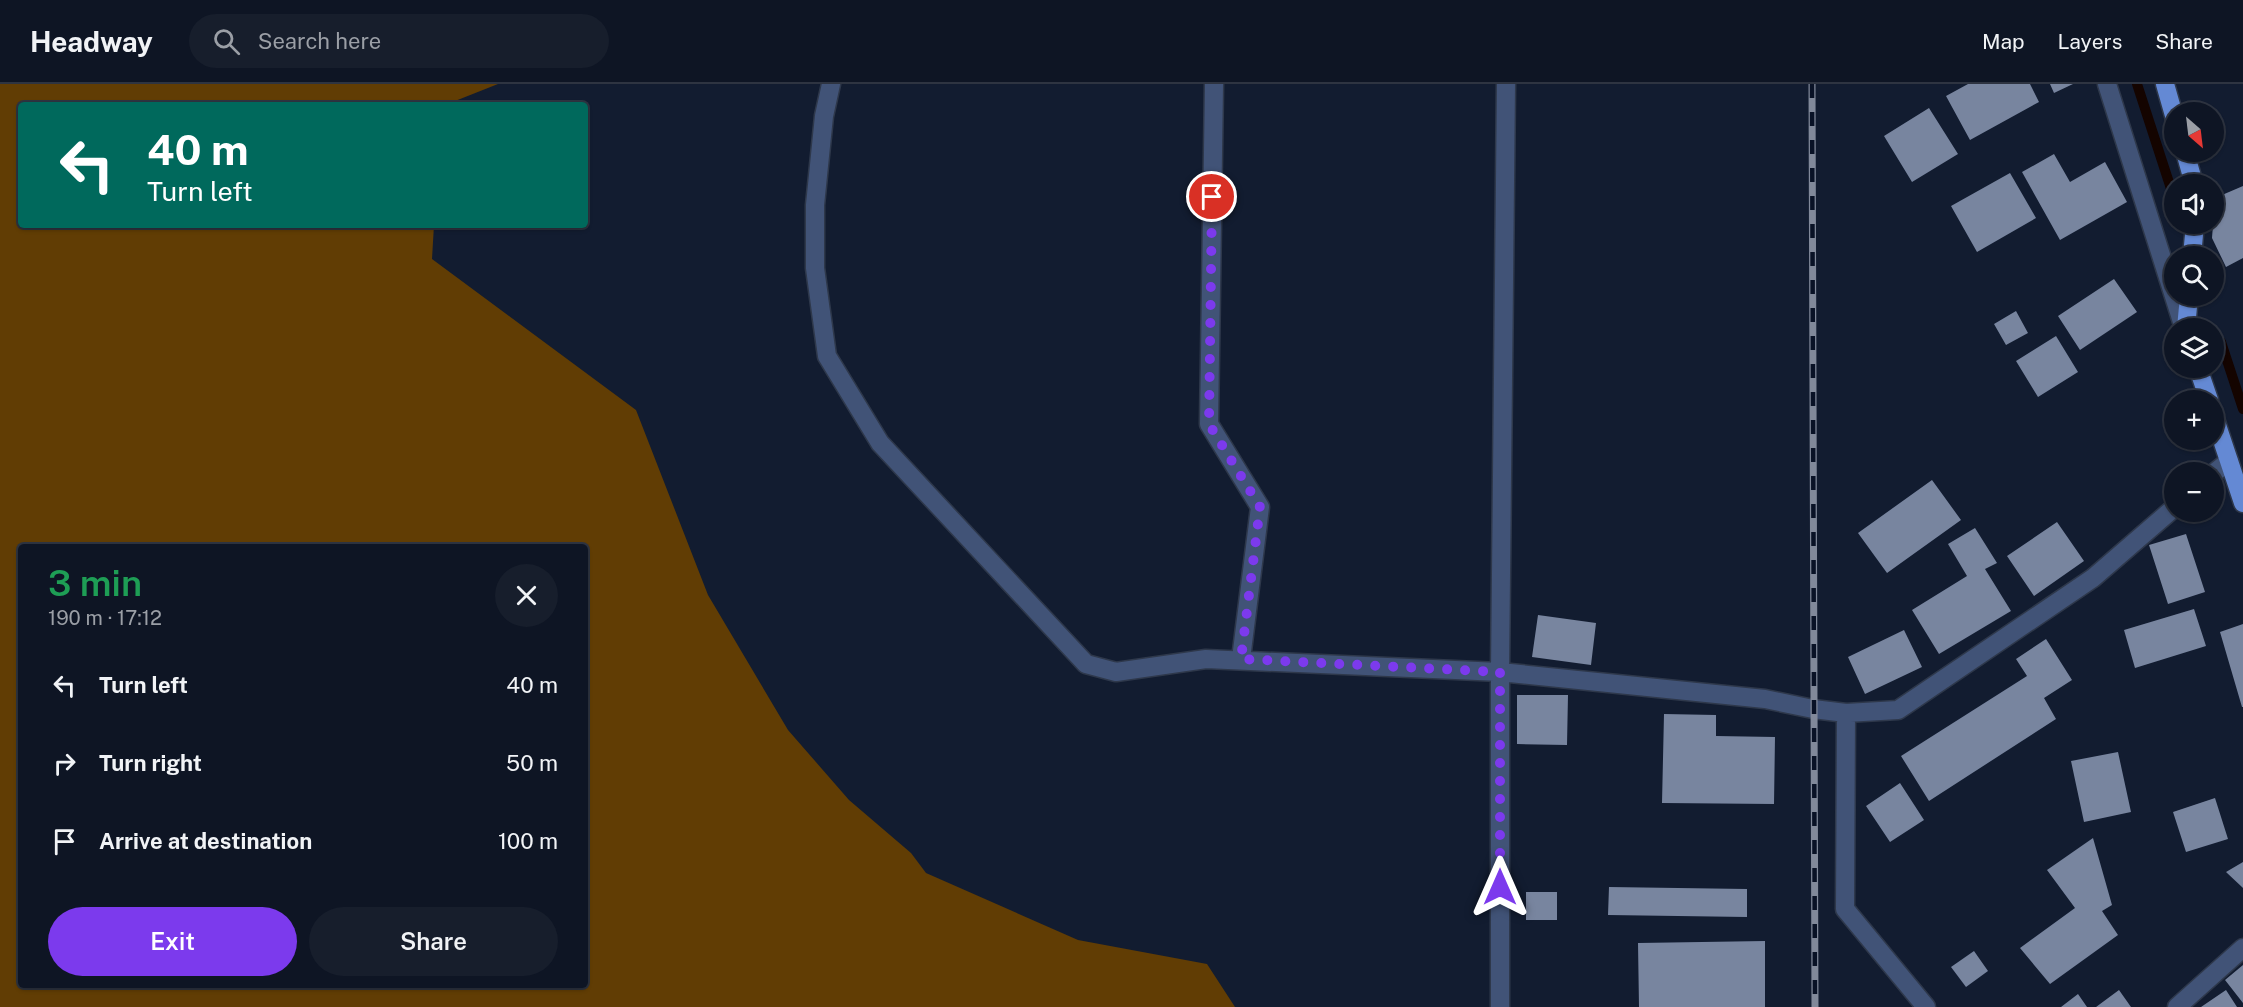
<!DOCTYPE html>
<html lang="en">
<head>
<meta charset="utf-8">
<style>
	:root { --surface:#0e1524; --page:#171e2c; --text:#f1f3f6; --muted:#9b9fa6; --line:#2e3441; --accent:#7c3aed }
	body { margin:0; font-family:"Public Sans",sans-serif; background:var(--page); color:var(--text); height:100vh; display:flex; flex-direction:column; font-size:22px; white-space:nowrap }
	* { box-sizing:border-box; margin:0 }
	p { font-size:20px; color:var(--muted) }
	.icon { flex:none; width:33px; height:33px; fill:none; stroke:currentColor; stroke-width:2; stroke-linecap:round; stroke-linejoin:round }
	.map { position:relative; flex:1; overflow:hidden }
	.details { position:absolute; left:18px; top:460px; width:570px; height:444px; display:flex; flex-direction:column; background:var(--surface); border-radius:6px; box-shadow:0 2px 4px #0004,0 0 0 2px var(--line) }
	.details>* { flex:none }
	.banner { position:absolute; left:18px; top:18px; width:570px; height:126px; border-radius:6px; box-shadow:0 2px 4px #0004,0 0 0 2px var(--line); background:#00695c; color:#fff; overflow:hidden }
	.needle { width:39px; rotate:152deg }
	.fabs { position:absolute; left:2164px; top:18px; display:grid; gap:12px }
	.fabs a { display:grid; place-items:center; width:60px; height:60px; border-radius:50%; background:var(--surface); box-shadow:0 2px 4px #0004,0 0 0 2px var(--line); font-size:30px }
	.pin { position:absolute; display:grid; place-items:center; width:51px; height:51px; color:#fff; margin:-26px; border:3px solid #fff; border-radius:50%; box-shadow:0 2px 6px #0007 }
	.me { position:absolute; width:66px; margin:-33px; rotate:0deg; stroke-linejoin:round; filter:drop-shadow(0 0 4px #0008) }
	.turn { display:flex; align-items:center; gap:21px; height:126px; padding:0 30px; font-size:27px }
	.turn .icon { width:78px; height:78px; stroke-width:2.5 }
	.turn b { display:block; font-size:42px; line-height:51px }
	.round { display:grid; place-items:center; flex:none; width:63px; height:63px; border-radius:32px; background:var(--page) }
	.headline { display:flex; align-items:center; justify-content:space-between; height:102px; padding:0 30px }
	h1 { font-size:36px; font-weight:600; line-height:45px; color:#1e9e55 }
	.primary-button { display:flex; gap:12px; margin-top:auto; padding:12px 30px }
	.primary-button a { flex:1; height:69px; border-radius:36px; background:var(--accent); color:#fff; font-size:24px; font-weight:600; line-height:69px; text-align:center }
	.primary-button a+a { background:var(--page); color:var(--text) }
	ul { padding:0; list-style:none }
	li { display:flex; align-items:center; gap:18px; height:78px; padding:0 30px }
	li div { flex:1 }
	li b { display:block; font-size:22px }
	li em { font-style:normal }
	header { display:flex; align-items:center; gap:36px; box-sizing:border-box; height:84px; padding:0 30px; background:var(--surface); border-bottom:2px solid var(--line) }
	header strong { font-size:28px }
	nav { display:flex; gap:33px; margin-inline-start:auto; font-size:21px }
	.search { width:420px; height:54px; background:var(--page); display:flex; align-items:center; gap:15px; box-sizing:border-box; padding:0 21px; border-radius:33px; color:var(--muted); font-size:22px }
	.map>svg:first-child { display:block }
	.forest { fill:#613d04; fill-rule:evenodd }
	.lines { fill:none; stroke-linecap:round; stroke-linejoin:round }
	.stream { stroke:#140400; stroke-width:10 }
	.building { fill:#78859f }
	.minor-casing { stroke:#2e384b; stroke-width:21 }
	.major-casing { stroke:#2e384b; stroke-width:21 }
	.minor { stroke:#415377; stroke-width:18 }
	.major { stroke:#6489d4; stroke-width:18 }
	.rail-casing { stroke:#81899a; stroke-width:7 }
	.rail { stroke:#091226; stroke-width:4.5; stroke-dasharray:14; stroke-linecap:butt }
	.route { stroke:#7c3aed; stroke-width:10; stroke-dasharray:0 18 }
</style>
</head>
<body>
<header>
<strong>Headway</strong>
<div class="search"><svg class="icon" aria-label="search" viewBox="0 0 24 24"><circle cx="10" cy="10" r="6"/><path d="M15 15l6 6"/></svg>Search here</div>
<nav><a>Map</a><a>Layers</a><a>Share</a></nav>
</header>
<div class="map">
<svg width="2243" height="923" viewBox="0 0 2243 923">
	<rect width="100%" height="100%" fill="#121c30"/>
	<path class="forest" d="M 0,0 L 498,0 L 445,21 L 21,21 L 21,141 L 434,141 L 432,175 L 636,326 L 708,511 L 788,646 L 849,716 L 911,769 L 926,789 L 1078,856 L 1207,880 L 1235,923 L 0,923 ZM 21,464 L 585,464 L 585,902 L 21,902 Z"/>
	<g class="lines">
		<path class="stream" d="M 2137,0 L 2175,117
			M 2182,140 L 2183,143
			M 2221,258 L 2243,325"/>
	</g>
	<path class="building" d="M 1968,0 L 2030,0 L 2039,18 L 1970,56 L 1946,12 Z
		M 2050,0 L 2073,0 L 2054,9 Z
		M 1929,24 L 1958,70 L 1912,98 L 1884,52 Z
		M 2054,70 L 2070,98 L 2105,78 L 2127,118 L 2060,156 L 2022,88 Z
		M 2010,89 L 2036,134 L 1977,168 L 1951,122 Z
		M 2243,102 L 2243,174 L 2226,183 L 2212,154 L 2215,114 Z
		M 2114,195 L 2137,228 L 2080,266 L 2058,232 Z
		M 2016,227 L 2028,249 L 2006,261 L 1994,240 Z
		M 2056,252 L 2078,288 L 2038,313 L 2016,277 Z
		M 1932,396 L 1961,436 L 1887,489 L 1858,449 Z
		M 2057,438 L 2084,477 L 2034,512 L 2007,472 Z
		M 1975,444 L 1997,479 L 1985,485 L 2011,527 L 1939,570 L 1912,526 L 1967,492 L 1948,460 Z
		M 2186,450 L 2205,508 L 2168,520 L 2149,461 Z
		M 2194,525 L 2206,562 L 2135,584 L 2124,546 Z
		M 1538,531 L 1596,539 L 1591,581 L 1532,573 Z
		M 2243,540 L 2243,623 L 2242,623 L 2220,548 Z
		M 1904,546 L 1922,583 L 1865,610 L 1848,573 Z
		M 2046,555 L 2072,596 L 2044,614 L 2056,635 L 1929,717 L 1901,672 L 2027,592 L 2016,575 Z
		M 1517,611 L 1568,611 L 1567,661 L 1517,660 Z
		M 1664,630 L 1716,631 L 1716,652 L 1775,653 L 1774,720 L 1662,719 Z
		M 2118,668 L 2131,728 L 2084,738 L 2071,677 Z
		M 1900,699 L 1924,736 L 1890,758 L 1866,722 Z
		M 2215,714 L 2228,755 L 2186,768 L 2173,728 Z
		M 2093,754 L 2112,821 L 2102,827 L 2118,851 L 2050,900 L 2020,864 L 2075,824 L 2047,786 Z
		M 2243,778 L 2243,804 L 2226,788 Z
		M 1609,803 L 1747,805 L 1747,833 L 1608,831 Z
		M 1526,808 L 1557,808 L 1557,836 L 1526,836 Z
		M 1765,857 L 1765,923 L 1639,923 L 1638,859 Z
		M 1974,867 L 1988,887 L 1966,903 L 1951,883 Z
		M 2243,881 L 2243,919 L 2225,896 Z
		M 2119,906 L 2131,923 L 2096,923 Z
		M 2226,906 L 2237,923 L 2201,923 Z
		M 2078,910 L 2087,923 L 2061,923 Z"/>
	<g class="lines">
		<g class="minor-casing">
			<path id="minor" d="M 831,0 L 824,32 L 815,121 L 815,184 L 827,272 L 880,359 L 1086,580 L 1116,588 L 1206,575 L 1500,588 L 1765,615 L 1813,625 L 1846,629 L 1898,626 L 2093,494 L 2175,423
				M 1214,0 L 1209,340 L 1260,423 L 1241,575
				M 2107,0 L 2184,244
				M 2214,389 L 2229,377
				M 1846,629 L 1845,825 L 1926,923
				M 1500,923 L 1500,588 L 1506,0
				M 2177,923 L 2243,864"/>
		</g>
		<g class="major-casing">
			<path id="major" d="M 2165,0 L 2175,35
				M 2185,68 L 2194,100
				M 2192,172 L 2195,140
				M 2186,244 L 2189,212
				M 2198,284 L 2209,316
				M 2214,332 L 2243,419"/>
		</g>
		<use href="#minor" class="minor"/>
		<use href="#major" class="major"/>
		<g class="rail-casing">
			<path id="rail" d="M 1812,0 L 1815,923"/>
		</g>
		<use href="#rail" class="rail"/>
	</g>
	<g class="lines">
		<path class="route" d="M 1212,113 L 1209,340 L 1260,423 L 1241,575 L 1500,588 L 1500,803"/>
	</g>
</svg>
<div class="fabs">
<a><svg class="needle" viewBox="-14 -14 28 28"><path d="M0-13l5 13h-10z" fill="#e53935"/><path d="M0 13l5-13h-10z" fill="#9b9fa6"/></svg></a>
<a><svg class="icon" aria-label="sound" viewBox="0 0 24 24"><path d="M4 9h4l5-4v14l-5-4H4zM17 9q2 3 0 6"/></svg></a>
<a><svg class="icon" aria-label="search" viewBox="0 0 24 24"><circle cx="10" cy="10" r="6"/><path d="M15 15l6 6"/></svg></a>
<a><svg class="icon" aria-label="layers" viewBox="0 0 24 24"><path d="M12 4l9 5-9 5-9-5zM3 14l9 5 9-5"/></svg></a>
<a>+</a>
<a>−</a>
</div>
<div class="pin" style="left:1212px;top:113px;background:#d93025"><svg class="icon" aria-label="arrive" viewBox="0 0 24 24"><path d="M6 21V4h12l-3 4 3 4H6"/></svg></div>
<svg class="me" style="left:1500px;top:803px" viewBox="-20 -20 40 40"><path d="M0-17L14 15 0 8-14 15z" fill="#7c3aed" stroke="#fff" stroke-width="4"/></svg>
<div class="banner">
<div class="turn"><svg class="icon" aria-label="left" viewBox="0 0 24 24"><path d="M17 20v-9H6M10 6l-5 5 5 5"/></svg><div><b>40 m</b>Turn left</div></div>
</div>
<section class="details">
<div class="headline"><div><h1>3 min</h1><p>190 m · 17:12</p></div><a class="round"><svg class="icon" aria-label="close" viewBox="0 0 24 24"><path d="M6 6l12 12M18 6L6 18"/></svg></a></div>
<ul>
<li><svg class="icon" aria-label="left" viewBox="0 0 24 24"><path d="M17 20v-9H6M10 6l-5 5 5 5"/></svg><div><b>Turn left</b></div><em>40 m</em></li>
<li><svg class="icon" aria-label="right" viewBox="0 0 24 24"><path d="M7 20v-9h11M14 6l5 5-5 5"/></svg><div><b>Turn right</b></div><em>50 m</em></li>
<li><svg class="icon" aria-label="arrive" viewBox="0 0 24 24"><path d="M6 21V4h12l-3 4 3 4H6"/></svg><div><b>Arrive at destination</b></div><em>100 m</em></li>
</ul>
<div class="primary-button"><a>Exit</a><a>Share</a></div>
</section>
</div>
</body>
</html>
